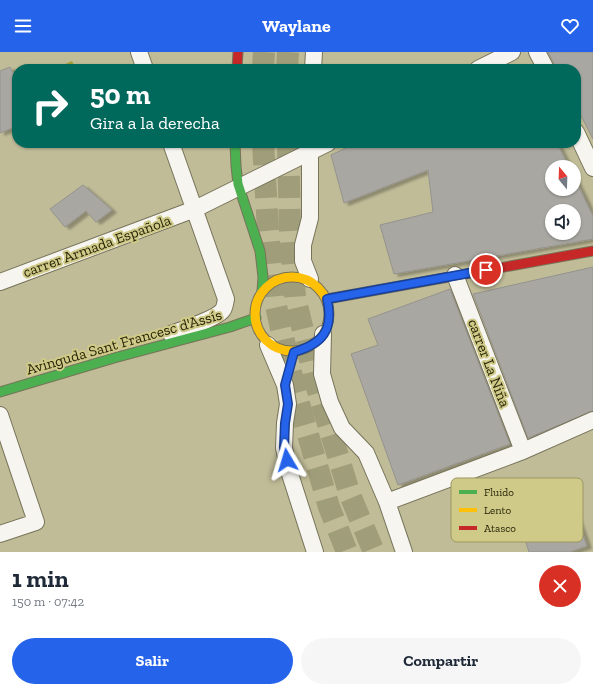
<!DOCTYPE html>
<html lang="es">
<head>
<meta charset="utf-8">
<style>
	:root { --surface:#fff; --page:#f6f6f7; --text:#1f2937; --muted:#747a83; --accent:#2563eb }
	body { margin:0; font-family:"Zilla Slab",serif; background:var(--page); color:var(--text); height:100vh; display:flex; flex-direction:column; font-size:15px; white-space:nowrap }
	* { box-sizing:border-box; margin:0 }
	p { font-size:13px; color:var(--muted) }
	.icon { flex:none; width:22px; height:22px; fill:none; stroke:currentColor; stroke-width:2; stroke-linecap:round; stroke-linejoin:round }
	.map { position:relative; height:500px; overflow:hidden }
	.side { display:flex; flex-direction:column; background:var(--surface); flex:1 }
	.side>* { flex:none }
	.banner { position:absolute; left:12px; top:12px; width:569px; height:84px; border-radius:16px; box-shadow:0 1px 3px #0004; background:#00695c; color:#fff; overflow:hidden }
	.needle { width:26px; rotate:341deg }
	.buttons { position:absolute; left:545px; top:108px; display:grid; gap:8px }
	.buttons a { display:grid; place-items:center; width:36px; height:36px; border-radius:50%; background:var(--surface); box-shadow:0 1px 3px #0004; font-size:20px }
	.pin { position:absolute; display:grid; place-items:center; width:34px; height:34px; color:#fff; margin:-17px; border:2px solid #fff; border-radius:50%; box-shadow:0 1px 4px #0007 }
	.me { position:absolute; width:44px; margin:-22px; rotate:353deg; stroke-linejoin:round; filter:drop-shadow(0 0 3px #0008) }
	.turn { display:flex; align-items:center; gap:14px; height:84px; padding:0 12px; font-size:18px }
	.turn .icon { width:52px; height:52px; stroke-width:2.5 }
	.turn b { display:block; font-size:28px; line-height:34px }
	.round { display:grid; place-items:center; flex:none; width:42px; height:42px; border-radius:21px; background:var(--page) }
	.summary { display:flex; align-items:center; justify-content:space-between; height:68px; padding:0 12px }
	h1 { font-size:24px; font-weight:700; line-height:30px }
	.action { display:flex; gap:8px; margin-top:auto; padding:8px 12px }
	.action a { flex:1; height:46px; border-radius:24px; background:var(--accent); color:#fff; font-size:16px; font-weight:700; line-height:46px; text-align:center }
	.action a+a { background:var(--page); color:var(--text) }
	header { display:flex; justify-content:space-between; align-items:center; height:52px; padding:0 12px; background:var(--accent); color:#fff; font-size:18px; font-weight:700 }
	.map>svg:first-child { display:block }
	.water { fill:#a89f38 }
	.building { fill:#a8a7a1; stroke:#95938d; fill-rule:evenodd; filter:url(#shadow) }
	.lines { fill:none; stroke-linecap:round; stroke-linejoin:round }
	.highway-tunnel { stroke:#a09d7a; stroke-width:22; stroke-dasharray:22 11; stroke-linecap:butt }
	.street-casing { stroke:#77745a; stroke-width:18 }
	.fast-casing { stroke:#77745a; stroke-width:11 }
	.slow-casing { stroke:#77745a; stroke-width:11 }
	.jam-casing { stroke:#77745a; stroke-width:11 }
	.street { stroke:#f6f5f0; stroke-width:16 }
	.fast { stroke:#4caf50; stroke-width:9 }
	.slow { stroke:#ffc107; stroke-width:9 }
	.jam { stroke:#c62828; stroke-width:9 }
	.route-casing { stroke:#184099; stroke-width:10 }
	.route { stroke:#2563eb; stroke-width:7 }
	.labels { text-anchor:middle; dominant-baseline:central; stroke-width:4; stroke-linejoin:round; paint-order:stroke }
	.street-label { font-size:15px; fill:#221f04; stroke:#d0ca88 }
	.key { fill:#d0ca88; stroke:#9c9760; stroke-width:1 }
	.key-label { font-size:11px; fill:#221f04 }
</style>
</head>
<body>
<header><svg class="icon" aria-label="menu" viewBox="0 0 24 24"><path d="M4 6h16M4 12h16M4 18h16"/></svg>Waylane<svg class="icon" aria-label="heart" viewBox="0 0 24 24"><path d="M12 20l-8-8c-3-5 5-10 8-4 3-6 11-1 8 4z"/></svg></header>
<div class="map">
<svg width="593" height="500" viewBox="0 0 593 500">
	<defs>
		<filter id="shadow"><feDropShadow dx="4.5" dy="2.5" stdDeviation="1" flood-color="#0004"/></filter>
	</defs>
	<rect width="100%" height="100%" fill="#c0bc98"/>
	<path class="water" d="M 72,9 L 76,17 L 54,17 Z"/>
	<path class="building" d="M 548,0 L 593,0 L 593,87 L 576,54 L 576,17 L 557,17 Z
		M 10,15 L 17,29 L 17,74 L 0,81 L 0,19 Z
		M 357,91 L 557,91 L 569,115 L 552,115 L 552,137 L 574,137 L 574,125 L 593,164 L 593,187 L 394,222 L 380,173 L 433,160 L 428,118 L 344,151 L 331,103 ZM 552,159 L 574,159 L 574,181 L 552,181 Z
		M 83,133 L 112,158 L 96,170 L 86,159 L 65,175 L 50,157 Z
		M 593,215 L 593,359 L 528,386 L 473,242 Z
		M 450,237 L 510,392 L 398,433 L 351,302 L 378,293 L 368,267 Z
		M 565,432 L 587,494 L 570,500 L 529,500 L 513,450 Z"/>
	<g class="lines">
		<path class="highway-tunnel" d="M 263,17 L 264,0
			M 287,17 L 288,0
			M 263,91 L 268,178 L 274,245 L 295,338 L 329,455 L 347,500
			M 288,91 L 290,178 L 295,245 L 315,329 L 350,443 L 374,500"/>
		<g class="street-casing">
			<path id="street" d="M 139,0 L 145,17
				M 537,0 L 546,17
				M 313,17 L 314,0
				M 478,17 L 512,0
				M 576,80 L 593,116
				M 310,91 L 310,166 L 303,193 L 303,209 L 310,227
				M 455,223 L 523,399
				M 0,230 L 195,157 L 328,91
				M 171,282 C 182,278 215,267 222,259 C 225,256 225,251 226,247 L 171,91
				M 323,282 L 322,322 L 330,350 L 342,376 L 366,401 L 387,450 L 404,500
				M 268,293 L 285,333 L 288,352 L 285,371 L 284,396 L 289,419 L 315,500
				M 0,363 L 36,470 L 0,482
				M 387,450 L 523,399 L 593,368"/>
		</g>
		<g class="fast-casing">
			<path id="fast" d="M 235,91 L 236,114 L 238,132 L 260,199 L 263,225 L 262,239
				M 0,340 L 114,306 L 230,275 L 256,266"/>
		</g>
		<g class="slow-casing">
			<path id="slow" d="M255 262a37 37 0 1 1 74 0a37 37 0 1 1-74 0Z"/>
		</g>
		<g class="jam-casing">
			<path id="jam" d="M 237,17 L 238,0
				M 327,247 L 593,199"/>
		</g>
		<use href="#street" class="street"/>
		<use href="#fast" class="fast"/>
		<use href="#slow" class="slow"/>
		<use href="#jam" class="jam"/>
	</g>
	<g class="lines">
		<g class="route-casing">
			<path id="route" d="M 287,408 L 284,396 L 285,371 L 288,352 L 285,333 L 294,300 C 323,292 334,277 327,247 L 486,218"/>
		</g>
		<use href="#route" class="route"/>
	</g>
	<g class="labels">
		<g class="street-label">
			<text transform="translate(97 194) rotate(-20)">carrer Armada Española</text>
			<text transform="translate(124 290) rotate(-16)">Avinguda Sant Francesc d'Assís</text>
			<text transform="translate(489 311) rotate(69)">carrer La Niña</text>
		</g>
	</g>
	<rect x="451" y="426" width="132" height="64" rx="6" class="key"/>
	<rect x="459" y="438" width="18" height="4" fill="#4caf50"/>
	<rect x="459" y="456" width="18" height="4" fill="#ffc107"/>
	<rect x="459" y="474" width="18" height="4" fill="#c62828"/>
	<g class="key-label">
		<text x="484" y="444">Fluido</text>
		<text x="484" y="462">Lento</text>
		<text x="484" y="480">Atasco</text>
	</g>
</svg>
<div class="buttons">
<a><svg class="needle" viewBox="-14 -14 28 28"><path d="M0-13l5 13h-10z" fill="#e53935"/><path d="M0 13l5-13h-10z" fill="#747a83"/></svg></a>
<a><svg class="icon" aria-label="sound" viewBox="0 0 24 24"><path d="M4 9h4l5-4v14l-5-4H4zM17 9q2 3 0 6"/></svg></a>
</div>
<div class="pin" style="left:486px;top:218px;background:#d93025"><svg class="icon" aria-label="arrive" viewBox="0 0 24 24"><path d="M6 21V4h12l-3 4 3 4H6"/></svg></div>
<svg class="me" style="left:287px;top:408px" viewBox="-20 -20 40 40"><path d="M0-17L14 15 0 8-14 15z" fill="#2563eb" stroke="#fff" stroke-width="4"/></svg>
<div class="banner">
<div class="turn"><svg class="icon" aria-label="right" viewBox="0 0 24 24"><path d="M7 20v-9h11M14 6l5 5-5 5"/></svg><div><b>50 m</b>Gira a la derecha</div></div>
</div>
</div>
<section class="side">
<div class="summary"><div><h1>1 min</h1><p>150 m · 07:42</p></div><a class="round" style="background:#d93025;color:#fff"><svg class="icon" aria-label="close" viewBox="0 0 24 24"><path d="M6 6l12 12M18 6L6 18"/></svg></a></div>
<div class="action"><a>Salir</a><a>Compartir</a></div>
</section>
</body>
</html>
